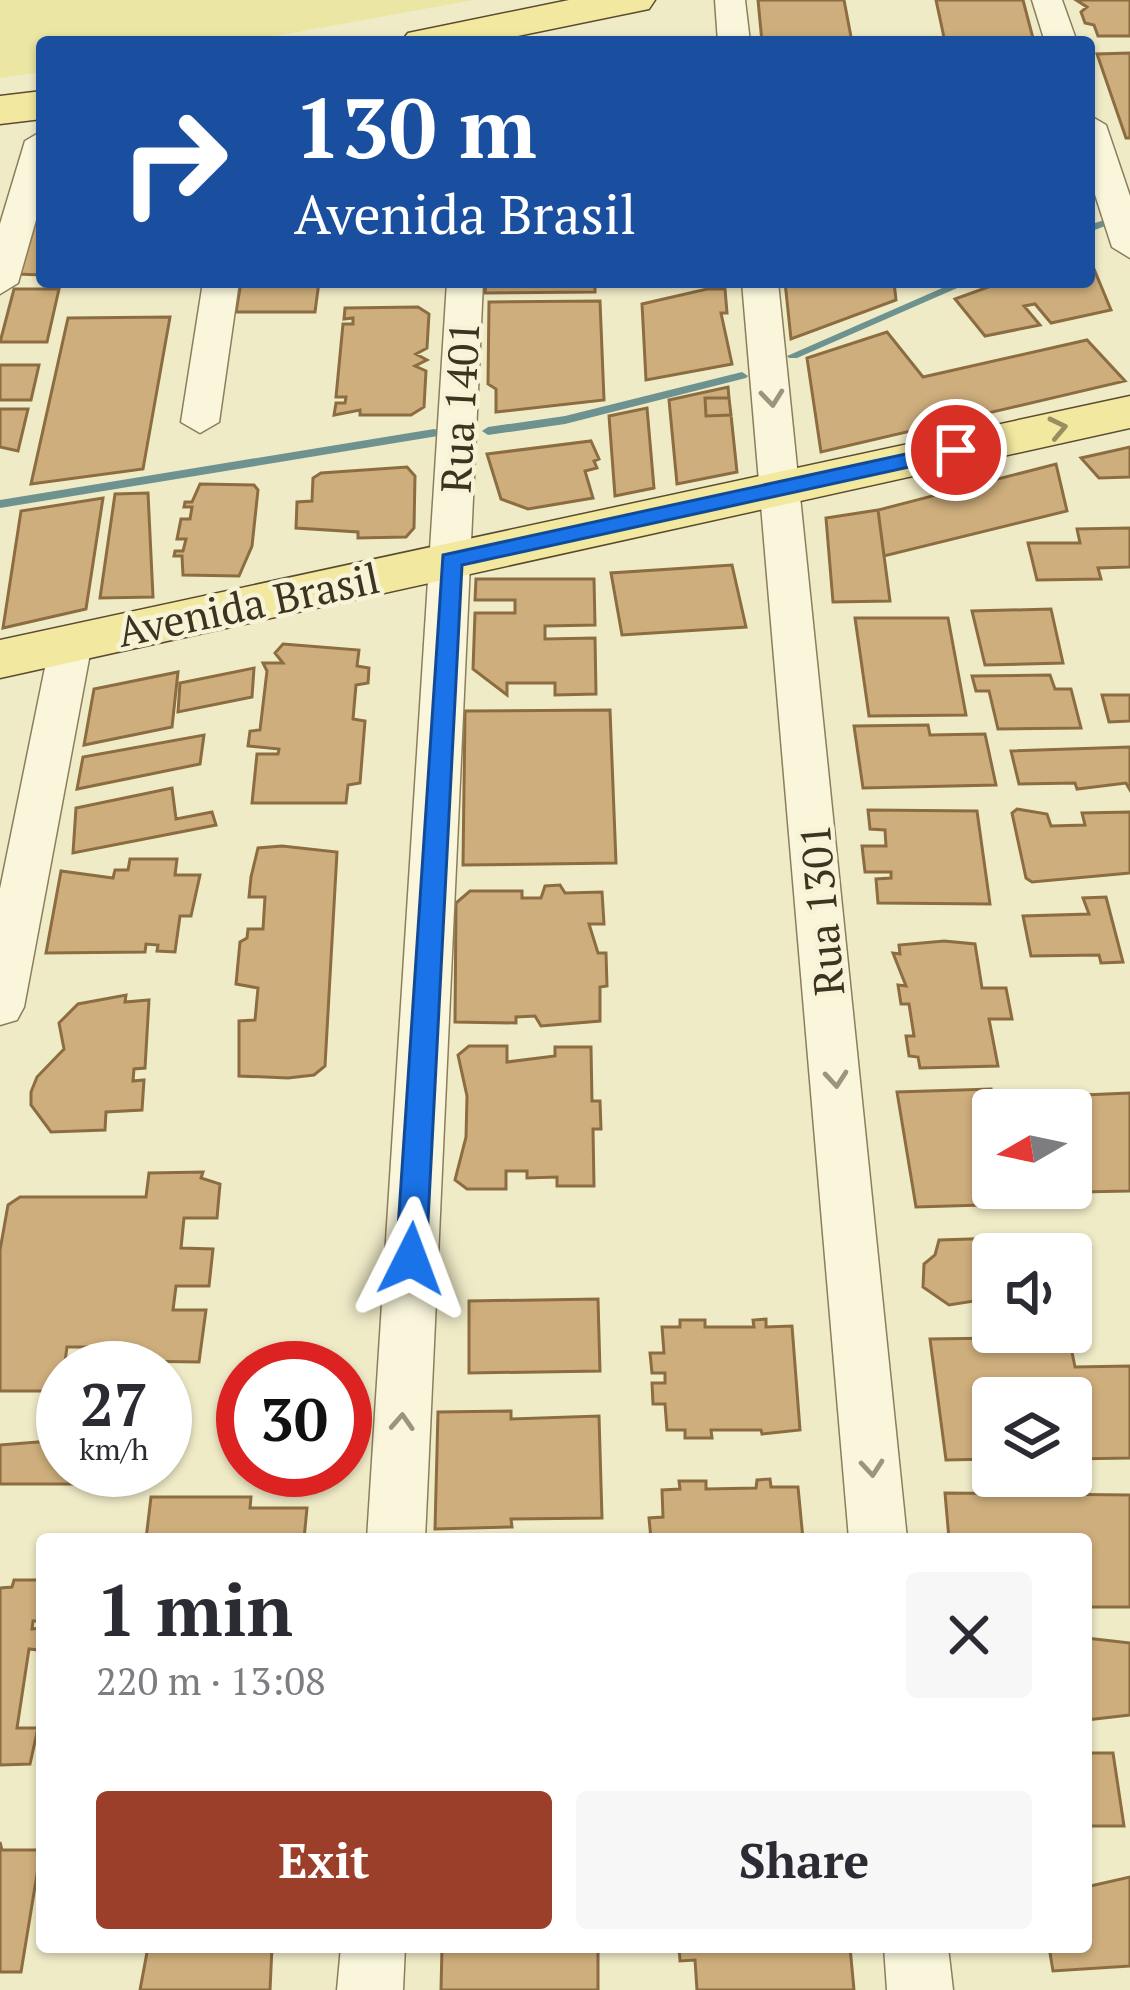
<!DOCTYPE html>
<html lang="en">
<head>
<meta charset="utf-8">
<style>
	:root { --surface:#fff; --page:#f7f7f7; --text:#2b2b33; --muted:#7c7c81; --accent:#9c3f2a }
	body { margin:0; font-family:"PT Serif",serif; background:var(--page); color:var(--text); height:100vh; display:flex; flex-direction:column; font-size:45px; white-space:nowrap }
	* { box-sizing:border-box; margin:0 }
	p { font-size:39px; color:var(--muted) }
	.icon { flex:none; width:66px; height:66px; fill:none; stroke:currentColor; stroke-width:2; stroke-linecap:round; stroke-linejoin:round }
	.map { position:relative; flex:1; overflow:hidden }
	.drawer { position:absolute; left:36px; top:1533px; width:1056px; height:420px; display:flex; flex-direction:column; background:var(--surface); border-radius:12px; box-shadow:0 3px 9px #0004 }
	.drawer>* { flex:none }
	.banner { position:absolute; left:36px; top:36px; width:1059px; height:252px; border-radius:12px; box-shadow:0 3px 9px #0004; background:#1a4fa0; color:#fff; overflow:hidden }
	.needle { width:78px; rotate:261deg }
	.tools { position:absolute; left:972px; top:1089px; display:grid; gap:24px }
	.tools a { display:grid; place-items:center; width:120px; height:120px; border-radius:12px; background:var(--surface); box-shadow:0 3px 9px #0004; font-size:60px }
	.speed { position:absolute; left:36px; top:1341px; display:flex; gap:24px; font-size:60px; font-weight:700; text-align:center }
	.speed>* { display:grid; place-content:center; width:156px; height:156px; border-radius:50%; background:var(--surface); box-shadow:0 3px 9px #0004; line-height:1 }
	.speed small { font-size:30px; font-weight:400 }
	.speed .limit { border:18px solid #d22; background:#fff; color:#111 }
	.pin { position:absolute; display:grid; place-items:center; width:102px; height:102px; color:#fff; margin:-51px; border:6px solid #fff; border-radius:50%; box-shadow:0 3px 12px #0007 }
	.me { position:absolute; width:132px; margin:-66px; rotate:3deg; stroke-linejoin:round; filter:drop-shadow(0 0 9px #0008) }
	.turn { display:flex; align-items:center; gap:42px; height:252px; padding:0 60px; font-size:54px }
	.turn .icon { width:156px; height:156px; stroke-width:2.5 }
	.turn b { display:block; font-size:84px; line-height:102px }
	.round { display:grid; place-items:center; flex:none; width:126px; height:126px; border-radius:12px; background:var(--page) }
	.overview { display:flex; align-items:center; justify-content:space-between; height:204px; padding:0 60px }
	h1 { font-size:72px; font-weight:800; line-height:90px }
	.primary-button { display:flex; gap:24px; margin-top:auto; padding:24px 60px }
	.primary-button a { flex:1; height:138px; border-radius:12px; background:var(--accent); color:#fff; font-size:48px; font-weight:800; line-height:138px; text-align:center }
	.primary-button a+a { background:var(--page); color:var(--text) }
	.map>svg:first-child { display:block }
	.sand { fill:#ebe6a4 }
	.lines { fill:none; stroke-linecap:round; stroke-linejoin:round }
	.stream { fill:#6e9290; fill-rule:evenodd }
	.building { fill:#ceae7c; stroke:#8c6d41; stroke-width:3 }
	.street-casing { stroke:#8c7e5c; stroke-width:3 }
	.primary-casing { stroke:#5a4b30; stroke-width:3 }
	.street { fill:#faf6db; fill-rule:evenodd }
	.primary { fill:#f3e89f; fill-rule:evenodd }
	.oneway { stroke:#9b947e }
	.oneway2 { stroke:#988e60 }
	.route { fill:#1a73e8; stroke:#114b97; stroke-width:3 }
	.labels { text-anchor:middle; dominant-baseline:central; stroke-width:9; stroke-linejoin:round; paint-order:stroke }
	.street-label { font-size:42px; fill:#3c3320; stroke:#f7f3d7 }
</style>
</head>
<body>
<div class="map">
<svg width="1130" height="1990" viewBox="0 0 1130 1990">
	<rect width="100%" height="100%" fill="#f0ebc7"/>
	<path class="sand" d="M 0,0 L 474,0 L 241,42 L 42,42 L 42,72 L 0,78 Z"/>
	<g class="lines">
		<path class="stream" d="M 1104,220 L 1108,221 L 1108,225 L 1089,232 L 1089,225 Z
			M 956,282 L 971,282 L 797,358 L 789,358 L 787,356 Z
			M 742,372 L 748,376 L 746,378 L 565,424 L 488,435 L 482,431 L 488,427 L 565,416 Z
			M 434,429 L 438,430 L 438,436 L 0,508 L 0,500 Z"/>
	</g>
	<path class="building" d="M 758,0 L 844,0 L 852,42 L 762,42 Z
		M 936,0 L 1023,0 L 1034,42 L 945,42 Z
		M 1076,0 L 1130,0 L 1130,36 L 1098,36 L 1094,25 L 1085,23 L 1081,12 L 1087,7 Z
		M 1130,53 L 1130,138 L 1126,138 L 1097,54 Z
		M 31,222 L 42,222 L 42,275 L 17,274 Z
		M 1089,257 L 1111,310 L 1051,323 L 1035,304 L 1024,306 L 1040,325 L 985,336 L 955,299 L 1002,282 L 1089,282 Z
		M 241,282 L 319,282 L 315,312 L 236,312 Z
		M 486,282 L 595,282 L 595,292 L 485,293 Z
		M 785,282 L 894,282 L 896,300 L 791,339 Z
		M 14,289 L 59,289 L 47,342 L 0,342 Z
		M 707,289 L 725,289 L 727,313 L 721,313 L 732,364 L 646,380 L 642,304 Z
		M 600,301 L 604,400 L 496,412 L 496,389 L 488,384 L 489,302 Z
		M 418,307 L 429,314 L 427,348 L 416,354 L 427,360 L 415,366 L 426,371 L 424,407 L 411,415 L 360,415 L 360,410 L 334,415 L 336,403 L 345,403 L 346,397 L 336,397 L 343,324 L 353,324 L 353,318 L 344,319 L 345,308 Z
		M 170,317 L 143,469 L 31,484 L 68,318 Z
		M 887,332 L 923,377 L 1087,340 L 1125,381 L 821,452 L 807,358 Z
		M 0,365 L 39,365 L 31,400 L 0,400 Z
		M 728,387 L 729,398 L 705,398 L 706,416 L 731,415 L 737,472 L 677,484 L 669,400 Z
		M 705,398 L 729,398 L 731,415 L 706,416 Z
		M 647,408 L 654,488 L 615,496 L 609,416 Z
		M 0,409 L 28,409 L 18,451 L 0,447 Z
		M 591,441 L 599,459 L 594,461 L 597,468 L 585,471 L 593,498 L 528,509 L 501,499 L 487,454 Z
		M 1130,447 L 1130,477 L 1099,478 L 1081,458 Z
		M 1056,464 L 1067,511 L 884,556 L 878,510 Z
		M 407,467 L 415,476 L 414,528 L 406,537 L 358,538 L 358,532 L 296,528 L 297,502 L 312,501 L 313,478 L 321,473 Z
		M 200,484 L 254,485 L 258,490 L 252,546 L 239,576 L 183,575 L 182,556 L 174,556 L 175,551 L 183,551 L 186,539 L 177,539 L 181,519 L 190,519 L 192,507 L 184,507 L 185,502 L 192,502 Z
		M 148,493 L 153,597 L 100,598 L 115,494 Z
		M 103,498 L 86,609 L 3,628 L 21,511 Z
		M 878,510 L 890,601 L 833,602 L 826,518 Z
		M 1130,528 L 1130,567 L 1098,568 L 1101,579 L 1037,580 L 1028,543 L 1080,543 L 1077,529 Z
		M 732,565 L 746,627 L 622,635 L 611,573 Z
		M 476,579 L 594,579 L 595,625 L 545,626 L 545,639 L 595,638 L 596,694 L 555,695 L 555,683 L 507,683 L 507,695 L 473,669 L 475,613 L 515,613 L 515,600 L 475,600 Z
		M 1051,609 L 1063,663 L 985,665 L 972,611 Z
		M 855,618 L 948,618 L 966,715 L 869,716 Z
		M 283,644 L 359,650 L 357,666 L 369,668 L 368,683 L 356,685 L 353,719 L 365,721 L 360,783 L 348,785 L 346,803 L 252,803 L 257,754 L 278,754 L 279,749 L 248,746 L 250,731 L 260,730 L 267,671 L 263,663 L 283,663 L 275,653 Z
		M 254,668 L 252,697 L 178,712 L 180,683 Z
		M 178,672 L 172,727 L 84,745 L 94,689 Z
		M 1050,675 L 1055,689 L 1071,689 L 1081,728 L 998,729 L 989,691 L 976,691 L 972,676 Z
		M 1102,695 L 1130,695 L 1130,721 L 1109,722 Z
		M 610,710 L 616,863 L 463,865 L 465,711 Z
		M 928,725 L 930,735 L 985,734 L 996,785 L 863,788 L 854,726 Z
		M 204,735 L 200,764 L 77,789 L 83,757 Z
		M 1130,747 L 1130,790 L 1126,783 L 1077,789 L 1075,783 L 1019,784 L 1011,751 Z
		M 172,788 L 176,819 L 212,812 L 216,825 L 73,853 L 76,808 Z
		M 1017,809 L 1047,814 L 1051,826 L 1085,825 L 1082,813 L 1130,812 L 1130,873 L 1032,882 L 1026,878 L 1012,813 Z
		M 868,810 L 977,811 L 990,904 L 878,903 L 876,879 L 891,878 L 891,872 L 865,872 L 862,846 L 886,846 L 885,830 L 870,829 Z
		M 282,846 L 337,852 L 325,1066 L 314,1075 L 288,1078 L 239,1076 L 239,1021 L 255,1020 L 258,988 L 236,984 L 240,942 L 247,938 L 248,929 L 263,929 L 265,897 L 249,897 L 251,877 L 258,848 Z
		M 130,859 L 177,859 L 175,875 L 200,875 L 191,916 L 180,916 L 175,952 L 157,951 L 158,945 L 146,944 L 145,952 L 46,953 L 61,871 L 113,878 L 115,870 L 128,870 Z
		M 560,885 L 565,893 L 602,892 L 604,924 L 589,924 L 598,953 L 606,953 L 607,986 L 600,987 L 600,1021 L 541,1026 L 535,1016 L 516,1017 L 516,1023 L 455,1022 L 456,903 L 470,891 L 522,891 L 522,898 L 541,898 L 545,886 Z
		M 1106,897 L 1123,962 L 1101,963 L 1099,955 L 1031,956 L 1023,916 L 1089,914 L 1083,898 Z
		M 944,941 L 975,944 L 982,988 L 1006,988 L 1012,1019 L 989,1019 L 998,1066 L 920,1068 L 918,1057 L 909,1056 L 906,1036 L 914,1036 L 909,1004 L 901,1004 L 898,985 L 906,986 L 893,953 L 900,954 L 899,945 Z
		M 126,995 L 125,1002 L 149,1000 L 145,1068 L 134,1069 L 133,1081 L 144,1080 L 142,1110 L 106,1112 L 105,1130 L 51,1132 L 31,1105 L 31,1092 L 37,1077 L 64,1049 L 59,1023 L 78,1004 Z
		M 469,1046 L 507,1046 L 507,1062 L 555,1056 L 555,1047 L 591,1047 L 592,1101 L 600,1101 L 601,1129 L 593,1129 L 594,1186 L 557,1186 L 557,1177 L 527,1178 L 527,1171 L 506,1171 L 506,1189 L 467,1189 L 455,1180 L 466,1137 L 467,1096 L 458,1055 Z
		M 991,1089 L 993,1188 L 1053,1188 L 1056,1203 L 916,1207 L 897,1092 Z
		M 1130,1093 L 1130,1191 L 1079,1192 L 1071,1110 L 1063,1110 L 1060,1096 Z
		M 203,1172 L 201,1178 L 220,1184 L 217,1218 L 184,1218 L 181,1248 L 213,1249 L 209,1286 L 176,1286 L 173,1310 L 206,1310 L 199,1362 L 130,1361 L 132,1347 L 67,1347 L 61,1391 L 0,1391 L 0,1250 L 8,1205 L 20,1197 L 146,1197 L 149,1173 Z
		M 1068,1236 L 1077,1285 L 1071,1286 L 1071,1254 L 993,1254 L 993,1298 L 949,1305 L 923,1287 L 924,1264 L 935,1255 L 939,1240 Z
		M 598,1299 L 600,1371 L 469,1373 L 469,1301 Z
		M 766,1319 L 766,1327 L 792,1326 L 800,1430 L 762,1434 L 761,1430 L 711,1430 L 712,1438 L 685,1438 L 685,1430 L 667,1430 L 665,1404 L 653,1404 L 652,1383 L 665,1383 L 665,1373 L 652,1373 L 650,1353 L 664,1353 L 662,1327 L 680,1327 L 680,1320 L 705,1320 L 705,1327 L 754,1327 L 753,1320 Z
		M 1069,1337 L 1075,1367 L 1130,1366 L 1130,1458 L 1071,1459 L 1071,1398 L 993,1398 L 993,1459 L 946,1460 L 930,1339 Z
		M 511,1411 L 511,1419 L 599,1416 L 602,1518 L 511,1519 L 512,1527 L 435,1529 L 438,1412 Z
		M 50,1441 L 63,1445 L 63,1470 L 135,1470 L 133,1484 L 0,1484 L 0,1445 Z
		M 770,1479 L 771,1487 L 798,1487 L 803,1539 L 651,1539 L 649,1518 L 663,1517 L 662,1490 L 680,1489 L 679,1481 L 706,1481 L 706,1489 L 756,1488 L 757,1480 Z
		M 945,1493 L 1130,1495 L 1130,1607 L 1086,1607 L 1086,1539 L 949,1539 Z
		M 151,1497 L 251,1497 L 250,1508 L 307,1508 L 304,1539 L 146,1539 Z
		M 14,1580 L 42,1580 L 42,1621 L 33,1621 L 32,1629 L 41,1628 L 39,1650 L 29,1649 L 17,1728 L 38,1728 L 30,1764 L 0,1765 L 0,1588 L 12,1587 Z
		M 1086,1638 L 1130,1643 L 1130,1715 L 1086,1720 Z
		M 1086,1753 L 1113,1753 L 1124,1826 L 1086,1826 Z
		M 0,1842 L 2,1850 L 41,1850 L 21,1972 L 0,1972 Z
		M 1130,1877 L 1130,1966 L 1053,1971 L 1049,1947 L 1086,1947 L 1086,1887 Z
		M 148,1947 L 272,1947 L 270,1990 L 140,1990 Z
		M 442,1947 L 598,1947 L 598,1990 L 441,1990 Z
		M 679,1947 L 850,1947 L 854,1990 L 697,1990 L 695,1960 L 680,1961 Z"/>
	<g class="lines">
		<g class="street-casing">
			<path id="street" d="M 715,0 L 745,0 L 750,42 L 718,42 Z
				M 1032,0 L 1062,0 L 1077,42 L 1045,42 Z
				M 1089,115 L 1106,125 L 1130,196 L 1130,258 L 1112,247 L 1089,176 Z
				M 42,131 L 42,199 L 18,283 L 0,294 L 0,224 L 25,141 Z
				M 203,282 L 239,282 L 219,422 L 200,433 L 181,422 Z
				M 447,282 L 483,282 L 425,1539 L 367,1539 Z
				M 742,282 L 778,282 L 907,1539 L 849,1539 Z
				M 71,629 L 86,633 L 92,643 L 24,1007 L 17,1020 L 0,1025 L 0,889 L 50,643 L 56,633 Z
				M 341,1947 L 405,1947 L 403,1990 L 337,1990 Z
				M 884,1947 L 948,1947 L 953,1990 L 887,1990 Z"/>
		</g>
		<g class="primary-casing">
			<path id="primary" d="M 569,0 L 655,0 L 649,9 L 488,42 L 401,42 L 408,33 Z
				M 42,91 L 42,119 L 0,124 L 0,96 Z
				M 1130,396 L 1130,428 L 0,678 L 0,640 Z"/>
		</g>
		<use href="#street" class="street"/>
		<use href="#primary" class="primary"/>
	</g>
	<defs><path id="oneway-chevron" d="M-2-3.5L2.5 0L-2 3.5" fill="none" stroke-width="1.6" stroke-linecap="round" stroke-linejoin="round" transform="scale(3)"/></defs>
	<g class="oneway">
		<use href="#oneway-chevron" transform="translate(772 398) rotate(84)"/>
		<use href="#oneway-chevron" transform="translate(836 1079) rotate(85)"/>
		<use href="#oneway-chevron" transform="translate(402 1422) rotate(-87)"/>
		<use href="#oneway-chevron" transform="translate(872 1468) rotate(85)"/>
	</g>
	<use class="oneway2" href="#oneway-chevron" transform="translate(1058 428) rotate(-12)"/>
	<path class="route" d="M 956,443 L 967,450 L 964,455 L 462,565 L 426,1259 L 411,1272 L 401,1268 L 396,1259 L 443,555 Z"/>
	<g class="labels">
		<g class="street-label">
			<text transform="translate(459 407) rotate(-87)">Rua 1401</text>
			<text transform="translate(248 604) rotate(-12)">Avenida Brasil</text>
			<text transform="translate(821 910) rotate(-95)">Rua 1301</text>
		</g>
	</g>
</svg>
<div class="tools">
<a><svg class="needle" viewBox="-14 -14 28 28"><path d="M0-13l5 13h-10z" fill="#e53935"/><path d="M0 13l5-13h-10z" fill="#7c7c81"/></svg></a>
<a><svg class="icon" aria-label="sound" viewBox="0 0 24 24"><path d="M4 9h4l5-4v14l-5-4H4zM17 9q2 3 0 6"/></svg></a>
<a><svg class="icon" aria-label="layers" viewBox="0 0 24 24"><path d="M12 4l9 5-9 5-9-5zM3 14l9 5 9-5"/></svg></a>
</div>
<div class="speed"><div>27<small>km/h</small></div><div class="limit">30</div></div>
<div class="pin" style="left:956px;top:450px;background:#d93025"><svg class="icon" aria-label="arrive" viewBox="0 0 24 24"><path d="M6 21V4h12l-3 4 3 4H6"/></svg></div>
<svg class="me" style="left:411px;top:1259px" viewBox="-20 -20 40 40"><path d="M0-17L14 15 0 8-14 15z" fill="#1a73e8" stroke="#fff" stroke-width="4"/></svg>
<div class="banner">
<div class="turn"><svg class="icon" aria-label="right" viewBox="0 0 24 24"><path d="M7 20v-9h11M14 6l5 5-5 5"/></svg><div><b>130 m</b>Avenida Brasil</div></div>
</div>
<section class="drawer">
<div class="overview"><div><h1>1 min</h1><p>220 m · 13:08</p></div><a class="round"><svg class="icon" aria-label="close" viewBox="0 0 24 24"><path d="M6 6l12 12M18 6L6 18"/></svg></a></div>
<div class="primary-button"><a>Exit</a><a>Share</a></div>
</section>
</div>
</body>
</html>
